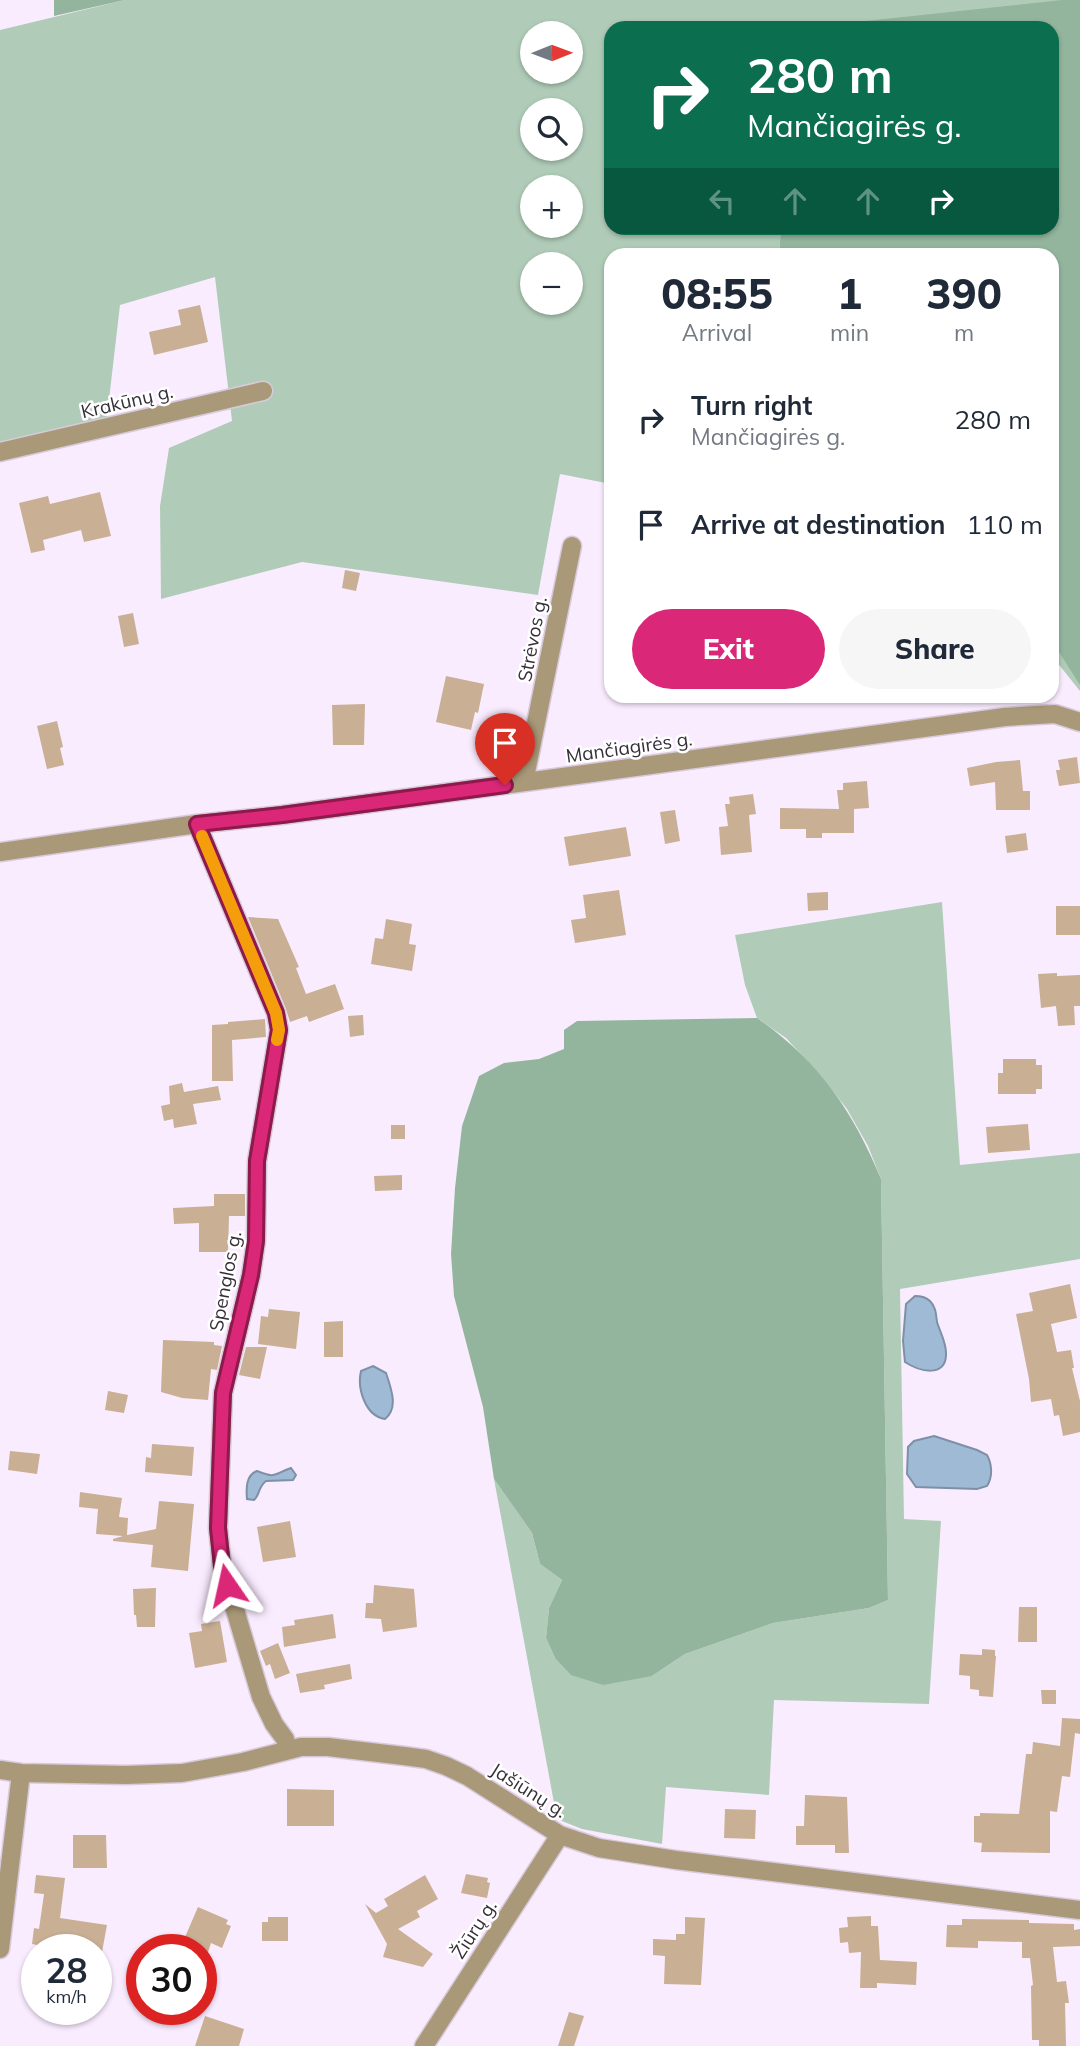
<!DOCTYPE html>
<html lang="en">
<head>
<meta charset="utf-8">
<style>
	:root { --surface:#fff; --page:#f6f6f7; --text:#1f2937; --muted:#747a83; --accent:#db2777 }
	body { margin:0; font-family:Mulish,sans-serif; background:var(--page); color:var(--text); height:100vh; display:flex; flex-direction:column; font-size:26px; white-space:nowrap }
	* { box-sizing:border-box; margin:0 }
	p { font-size:23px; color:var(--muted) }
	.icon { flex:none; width:38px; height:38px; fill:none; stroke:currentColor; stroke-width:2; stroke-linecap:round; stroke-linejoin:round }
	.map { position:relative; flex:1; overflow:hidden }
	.details { position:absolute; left:604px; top:248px; width:455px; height:455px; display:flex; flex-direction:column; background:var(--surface); border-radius:21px; box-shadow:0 2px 5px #0004 }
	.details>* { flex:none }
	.top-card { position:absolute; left:604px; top:21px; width:455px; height:214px; border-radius:21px; box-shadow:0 2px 5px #0004; background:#0b6e4f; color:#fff; overflow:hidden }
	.needle { width:46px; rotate:89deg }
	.buttons { position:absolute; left:520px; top:21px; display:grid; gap:14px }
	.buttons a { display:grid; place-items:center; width:63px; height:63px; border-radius:50%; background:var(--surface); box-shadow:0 2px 5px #0004; font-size:35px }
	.speed { position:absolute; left:21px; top:1934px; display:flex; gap:14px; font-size:35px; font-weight:700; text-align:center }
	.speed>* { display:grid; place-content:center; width:91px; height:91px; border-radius:50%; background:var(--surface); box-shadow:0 2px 5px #0004; line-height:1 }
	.speed small { font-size:18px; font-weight:400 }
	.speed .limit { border:10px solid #d22; background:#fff; color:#111 }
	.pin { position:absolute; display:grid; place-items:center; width:60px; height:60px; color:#fff; margin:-72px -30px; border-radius:50% 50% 50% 0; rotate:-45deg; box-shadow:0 0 7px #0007 }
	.pin .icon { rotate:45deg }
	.me { position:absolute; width:77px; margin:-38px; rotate:349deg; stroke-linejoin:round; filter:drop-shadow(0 0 5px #0008) }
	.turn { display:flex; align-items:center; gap:24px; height:147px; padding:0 28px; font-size:32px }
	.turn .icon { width:91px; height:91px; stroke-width:2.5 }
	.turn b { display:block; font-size:49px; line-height:60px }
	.lanes { display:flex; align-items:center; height:66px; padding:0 28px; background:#0003; justify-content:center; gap:35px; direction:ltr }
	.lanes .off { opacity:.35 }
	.eta { display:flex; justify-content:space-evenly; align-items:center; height:119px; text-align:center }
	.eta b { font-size:42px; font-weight:800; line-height:49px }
	.button { display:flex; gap:14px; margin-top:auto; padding:14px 28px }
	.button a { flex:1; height:80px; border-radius:42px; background:var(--accent); color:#fff; font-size:28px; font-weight:800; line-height:80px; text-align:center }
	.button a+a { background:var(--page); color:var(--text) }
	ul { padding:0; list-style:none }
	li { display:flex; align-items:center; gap:21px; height:105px; padding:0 28px }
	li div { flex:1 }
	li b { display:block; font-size:26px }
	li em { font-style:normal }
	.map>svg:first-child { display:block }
	.green { fill:#b0ccb8; fill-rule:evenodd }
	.forest { fill:#94b59d }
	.water { fill:#9ebad5; stroke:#7e90a6; stroke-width:2 }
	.building { fill:#c9af94 }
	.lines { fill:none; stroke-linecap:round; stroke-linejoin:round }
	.minor-casing { stroke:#d7cadb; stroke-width:21 }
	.minor { stroke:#a99978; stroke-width:18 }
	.route-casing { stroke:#8e194d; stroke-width:18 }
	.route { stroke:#db2777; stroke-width:12 }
	.slow { stroke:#f59e0b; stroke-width:12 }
	.labels { text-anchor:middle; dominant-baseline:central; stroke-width:5; stroke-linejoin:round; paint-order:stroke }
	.street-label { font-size:19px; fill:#352f38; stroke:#fff }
</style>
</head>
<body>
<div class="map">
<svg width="1080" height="2046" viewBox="0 0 1080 2046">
	<rect width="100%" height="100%" fill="#faecff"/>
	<path class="green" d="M 125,0 L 1080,0 L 1080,691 L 1052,656 L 1052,28 L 611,28 L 611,228 L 781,228 L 779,255 L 611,256 L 611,484 L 560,474 L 538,595 L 302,562 L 161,599 L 160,506 L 169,448 L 232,421 L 215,277 L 120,305 L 107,417 L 0,444 L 0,30 ZM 532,33 L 570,33 L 570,72 L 532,72 ZM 532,110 L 570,110 L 570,149 L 532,149 ZM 532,187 L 570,187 L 570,226 L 532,226 ZM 532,264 L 570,264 L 570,303 L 532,303 Z
		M 942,902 L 960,1165 L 1080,1153 L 1080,1259 L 900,1289 L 904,1519 L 941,1521 L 929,1704 L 774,1700 L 769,1795 L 666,1787 L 662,1844 L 582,1829 L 557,1819 L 494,1479 L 532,1533 L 540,1564 L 562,1580 L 549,1608 L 546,1638 L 555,1658 L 652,1676 L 685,1654 L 773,1623 L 869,1608 L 888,1600 L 881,1179 L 868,1146 L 847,1109 L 821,1076 L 786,1038 L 757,1018 L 745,985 L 735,935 Z"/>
	<path class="forest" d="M 54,0 L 125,0 L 54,16 Z
		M 1062,0 L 1080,0 L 1080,685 L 1052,641 L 1052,256 L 779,255 L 781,228 L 1052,228 L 1052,28 L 800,28 Z
		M 757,1018 C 818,1060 853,1111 881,1179 L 888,1600 L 869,1608 L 773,1623 L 685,1654 L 652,1676 L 603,1685 L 571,1675 L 555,1658 L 546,1638 L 549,1608 L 562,1580 L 540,1564 L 532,1533 L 494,1479 L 483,1407 L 454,1296 L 451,1254 L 455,1188 L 462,1126 L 479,1076 L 504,1063 L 539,1059 L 564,1049 L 564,1030 L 577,1021 Z"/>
	<path class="water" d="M 915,1296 C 921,1296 926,1297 930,1301 C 936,1307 936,1314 937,1322 C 940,1332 946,1342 946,1353 C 947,1379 918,1371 905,1362 L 903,1341 L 906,1304 Z
		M 373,1366 L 386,1373 C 391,1388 399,1408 385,1419 C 365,1416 357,1388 361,1371 Z
		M 934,1436 L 977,1450 L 987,1455 C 992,1464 993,1477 987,1486 L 977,1489 L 916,1487 L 907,1474 L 908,1447 L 914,1441 Z
		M 291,1468 L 296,1475 L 293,1480 L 266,1481 C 258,1487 260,1495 254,1500 L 247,1499 C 246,1488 246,1475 257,1471 C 277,1479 273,1474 291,1468 Z"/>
	<path class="building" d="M 200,305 L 208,342 L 154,355 L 149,332 L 181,325 L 178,310 Z
		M 100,492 L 111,536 L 84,542 L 81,530 L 43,540 L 45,550 L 31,553 L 19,503 L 48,496 L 50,504 Z
		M 345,570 L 360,573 L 356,591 L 342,588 Z
		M 133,613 L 139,644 L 124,647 L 118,616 Z
		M 446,676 L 484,684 L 478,713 L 475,712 L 471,730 L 436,722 Z
		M 365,704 L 364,745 L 333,745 L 332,705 Z
		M 57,721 L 63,747 L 60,748 L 64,765 L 47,769 L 37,726 Z
		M 1077,757 L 1080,783 L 1059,786 L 1056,770 L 1060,770 L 1058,760 Z
		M 1020,760 L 1023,791 L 1030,791 L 1030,810 L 996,810 L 995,782 L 970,786 L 967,768 L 996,762 Z
		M 867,781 L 869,808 L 854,809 L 854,833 L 822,833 L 822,838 L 806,838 L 806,829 L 780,829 L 780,808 L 839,809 L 837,790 L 843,790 L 843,783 Z
		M 753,794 L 756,814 L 749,815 L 752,852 L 721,855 L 719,827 L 728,826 L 725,804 L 730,804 L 729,797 Z
		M 675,810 L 680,841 L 665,844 L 660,812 Z
		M 626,827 L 631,856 L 569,866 L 564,837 Z
		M 1026,833 L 1028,850 L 1007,853 L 1005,836 Z
		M 619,890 L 626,935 L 575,943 L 571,920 L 586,918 L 583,895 Z
		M 828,892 L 828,910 L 808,911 L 807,893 Z
		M 1056,906 L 1080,906 L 1080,935 L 1056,935 Z
		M 248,917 L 278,919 L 299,967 L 296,968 L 306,994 L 335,984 L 344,1009 L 309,1022 L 307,1016 L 290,1022 L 286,1009 Z
		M 386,919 L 412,924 L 409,944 L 416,945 L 412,971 L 371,964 L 375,938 L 383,939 Z
		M 1057,973 L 1057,976 L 1080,975 L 1080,1006 L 1074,1006 L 1075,1025 L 1058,1026 L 1056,1006 L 1041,1008 L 1038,974 Z
		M 363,1015 L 364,1035 L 350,1037 L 348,1016 Z
		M 265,1019 L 266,1037 L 232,1040 L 233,1081 L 212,1081 L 212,1025 L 228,1024 L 228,1022 Z
		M 1003,1059 L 1036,1059 L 1036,1065 L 1042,1065 L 1042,1089 L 1036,1089 L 1036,1094 L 998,1094 L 998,1073 L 1003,1073 Z
		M 182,1083 L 184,1092 L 218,1086 L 221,1100 L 193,1104 L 197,1124 L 174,1128 L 173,1119 L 164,1121 L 161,1106 L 170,1104 L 169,1086 Z
		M 1028,1124 L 1030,1150 L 988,1153 L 986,1127 Z
		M 391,1125 L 405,1125 L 405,1139 L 391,1139 Z
		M 402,1175 L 402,1190 L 375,1191 L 374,1176 Z
		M 214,1194 L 245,1194 L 245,1216 L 229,1216 L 228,1252 L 199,1252 L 199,1223 L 174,1224 L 173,1208 L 214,1206 Z
		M 1070,1284 L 1077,1318 L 1051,1324 L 1057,1352 L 1071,1350 L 1074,1368 L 1072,1368 L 1080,1401 L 1080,1432 L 1063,1436 L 1059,1415 L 1054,1416 L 1051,1399 L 1031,1402 L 1029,1379 L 1016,1314 L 1033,1311 L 1029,1293 Z
		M 269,1309 L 300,1312 L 296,1349 L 258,1344 L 261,1316 L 268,1317 Z
		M 343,1321 L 343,1357 L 324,1357 L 324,1322 Z
		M 163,1340 L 214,1342 L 214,1345 L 222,1346 L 217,1370 L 211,1369 L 208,1400 L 182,1398 L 161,1392 Z
		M 246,1347 L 267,1347 L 260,1379 L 239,1375 Z
		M 108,1391 L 128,1395 L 124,1413 L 105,1410 Z
		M 152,1444 L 194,1447 L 192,1476 L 145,1472 L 146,1457 L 151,1458 Z
		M 10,1451 L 40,1454 L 37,1474 L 8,1470 Z
		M 80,1492 L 122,1498 L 119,1517 L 128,1518 L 127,1535 L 156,1529 L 159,1501 L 194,1504 L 188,1571 L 151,1567 L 153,1545 L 113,1541 L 113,1539 L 123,1536 L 96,1534 L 98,1509 L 79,1507 Z
		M 290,1521 L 296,1557 L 263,1562 L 257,1527 Z
		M 374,1585 L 414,1589 L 417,1627 L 383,1632 L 381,1619 L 365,1618 L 366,1603 L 373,1603 Z
		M 156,1588 L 155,1627 L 137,1627 L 136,1615 L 134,1615 L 133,1589 Z
		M 1019,1607 L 1037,1607 L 1037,1642 L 1018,1642 Z
		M 333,1614 L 336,1638 L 284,1647 L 282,1627 L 295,1625 L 294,1620 Z
		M 220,1621 L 227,1662 L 195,1668 L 189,1633 L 202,1631 L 201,1624 Z
		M 278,1643 L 290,1673 L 275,1679 L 270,1664 L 266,1666 L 260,1651 Z
		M 982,1649 L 995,1650 L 995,1656 L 996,1656 L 993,1697 L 979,1696 L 979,1690 L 970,1689 L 970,1676 L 959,1675 L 960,1654 L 982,1655 Z
		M 350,1664 L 352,1679 L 324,1685 L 325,1689 L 300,1693 L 296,1674 Z
		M 1041,1690 L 1056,1690 L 1056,1704 L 1042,1704 Z
		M 1062,1718 L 1080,1719 L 1080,1734 L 1075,1733 L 1070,1777 L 1062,1776 L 1057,1812 L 1050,1811 L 1050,1853 L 981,1852 L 982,1843 L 974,1842 L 974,1816 L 980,1816 L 980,1813 L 1019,1814 L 1026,1754 L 1032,1754 L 1033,1742 L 1060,1746 Z
		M 287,1789 L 334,1790 L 334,1826 L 287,1826 Z
		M 805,1795 L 847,1797 L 849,1853 L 835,1853 L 835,1845 L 796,1845 L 796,1826 L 804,1826 Z
		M 725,1809 L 756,1810 L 755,1839 L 724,1838 Z
		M 73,1835 L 106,1835 L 107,1868 L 73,1868 Z
		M 466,1874 L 488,1878 L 487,1882 L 490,1883 L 487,1898 L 461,1893 Z
		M 36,1875 L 65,1878 L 60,1918 L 107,1925 L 102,1952 L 66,1944 L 66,1950 L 36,1950 L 37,1945 L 32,1944 L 34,1928 L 39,1929 L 44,1894 L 34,1893 Z
		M 425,1875 L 438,1899 L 417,1911 L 420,1917 L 398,1929 L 433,1954 L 423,1967 L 383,1957 L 387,1944 L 365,1904 L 376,1913 L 388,1906 L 384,1899 Z
		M 198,1907 L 228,1920 L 226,1924 L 231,1926 L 222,1948 L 211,1943 L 207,1955 L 201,1952 L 201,1950 L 194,1950 L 182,1944 Z
		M 871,1916 L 871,1926 L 878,1926 L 880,1960 L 917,1962 L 916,1985 L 877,1983 L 877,1988 L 860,1988 L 861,1952 L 849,1953 L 848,1942 L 840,1943 L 839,1928 L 848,1927 L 847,1917 Z
		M 268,1917 L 288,1917 L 288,1941 L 262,1941 L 262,1922 L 268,1922 Z
		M 685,1917 L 705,1918 L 701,1985 L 664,1984 L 665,1956 L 653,1955 L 653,1939 L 676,1940 L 676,1934 L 685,1934 Z
		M 962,1919 L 1029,1920 L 1029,1923 L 1074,1924 L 1074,1930 L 1080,1929 L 1080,1946 L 1053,1947 L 1057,1982 L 1066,1981 L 1069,2003 L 1065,2003 L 1066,2046 L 1039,2046 L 1039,2040 L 1032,2040 L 1031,1986 L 1033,1985 L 1030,1958 L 1022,1958 L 1022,1942 L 978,1941 L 978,1948 L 946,1947 L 947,1925 L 962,1925 Z
		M 569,2012 L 584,2016 L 574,2046 L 558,2046 Z
		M 205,2016 L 244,2029 L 239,2046 L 195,2046 Z"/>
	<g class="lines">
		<g class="minor-casing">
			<path id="minor" d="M 0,452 L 263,391
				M 524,782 L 572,546
				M 197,824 L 276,1013 L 279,1030 L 257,1161 L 256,1241 L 251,1275 L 223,1393 L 218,1528 L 222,1566 L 261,1697 L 274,1724 L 285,1739 L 288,1749
				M 0,852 L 197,824 L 282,815 L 1005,717 L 1055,714 L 1080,722
				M 0,1770 L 21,1773 L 126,1775 L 182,1773 L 243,1762 L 301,1747 L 328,1747 L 404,1756 L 426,1759 L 446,1766 L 467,1776 L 560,1835 L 599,1848 L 676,1860 L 1080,1910
				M 0,1949 L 21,1773
				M 424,2046 L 560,1835"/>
		</g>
		<use href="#minor" class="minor"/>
	</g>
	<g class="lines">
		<g class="route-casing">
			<path id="route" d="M 227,1585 L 222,1566 L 218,1528 L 223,1393 L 251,1275 L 256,1241 L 257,1161 L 279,1030 L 276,1013 L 197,824 L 282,815 L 505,785"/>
		</g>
		<use href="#route" class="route"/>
		<path class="slow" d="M 202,836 L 276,1013 L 279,1030 L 277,1040"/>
	</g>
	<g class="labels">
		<g class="street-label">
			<text transform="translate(127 401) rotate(-13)">Krakūnų g.</text>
			<text transform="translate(532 639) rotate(-79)">Strėvos g.</text>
			<text transform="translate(629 747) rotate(-8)">Mančiagirės g.</text>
			<text transform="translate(225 1281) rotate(-79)">Spenglos g.</text>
			<text transform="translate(529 1790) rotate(32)">Jašiūnų g.</text>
			<text transform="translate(474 1929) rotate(-57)">Žiūrų g.</text>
		</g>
	</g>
</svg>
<div class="buttons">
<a><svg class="needle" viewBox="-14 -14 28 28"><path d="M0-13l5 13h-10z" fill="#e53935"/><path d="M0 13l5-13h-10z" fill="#747a83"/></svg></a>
<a><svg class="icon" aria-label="search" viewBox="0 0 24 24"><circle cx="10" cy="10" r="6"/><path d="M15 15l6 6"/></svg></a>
<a>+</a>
<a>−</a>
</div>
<div class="speed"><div>28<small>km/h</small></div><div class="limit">30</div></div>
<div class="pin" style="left:505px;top:785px;background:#d93025"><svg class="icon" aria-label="arrive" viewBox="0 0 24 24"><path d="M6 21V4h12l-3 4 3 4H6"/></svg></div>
<svg class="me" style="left:227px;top:1585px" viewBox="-20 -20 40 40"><path d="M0-17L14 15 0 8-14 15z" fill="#db2777" stroke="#fff" stroke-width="4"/></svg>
<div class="top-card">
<div class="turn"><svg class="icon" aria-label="right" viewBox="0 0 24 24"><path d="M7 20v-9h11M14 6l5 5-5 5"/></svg><div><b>280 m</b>Mančiagirės g.</div></div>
<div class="lanes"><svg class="icon off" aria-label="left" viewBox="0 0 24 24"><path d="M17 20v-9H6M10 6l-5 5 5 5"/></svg><svg class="icon off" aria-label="ahead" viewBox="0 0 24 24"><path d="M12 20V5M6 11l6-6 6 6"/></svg><svg class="icon off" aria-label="ahead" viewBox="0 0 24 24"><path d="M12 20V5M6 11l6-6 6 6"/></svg><svg class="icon" aria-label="right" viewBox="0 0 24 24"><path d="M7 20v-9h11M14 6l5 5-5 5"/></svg></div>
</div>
<section class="details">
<div class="eta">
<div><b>08:55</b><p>Arrival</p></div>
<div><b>1</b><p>min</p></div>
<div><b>390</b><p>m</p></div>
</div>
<ul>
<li><svg class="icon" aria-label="right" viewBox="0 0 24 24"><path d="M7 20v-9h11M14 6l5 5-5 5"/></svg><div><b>Turn right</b><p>Mančiagirės g.</p></div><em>280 m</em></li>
<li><svg class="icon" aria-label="arrive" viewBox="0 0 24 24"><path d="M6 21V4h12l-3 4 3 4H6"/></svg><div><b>Arrive at destination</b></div><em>110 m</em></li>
</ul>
<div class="button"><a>Exit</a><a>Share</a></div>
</section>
</div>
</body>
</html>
